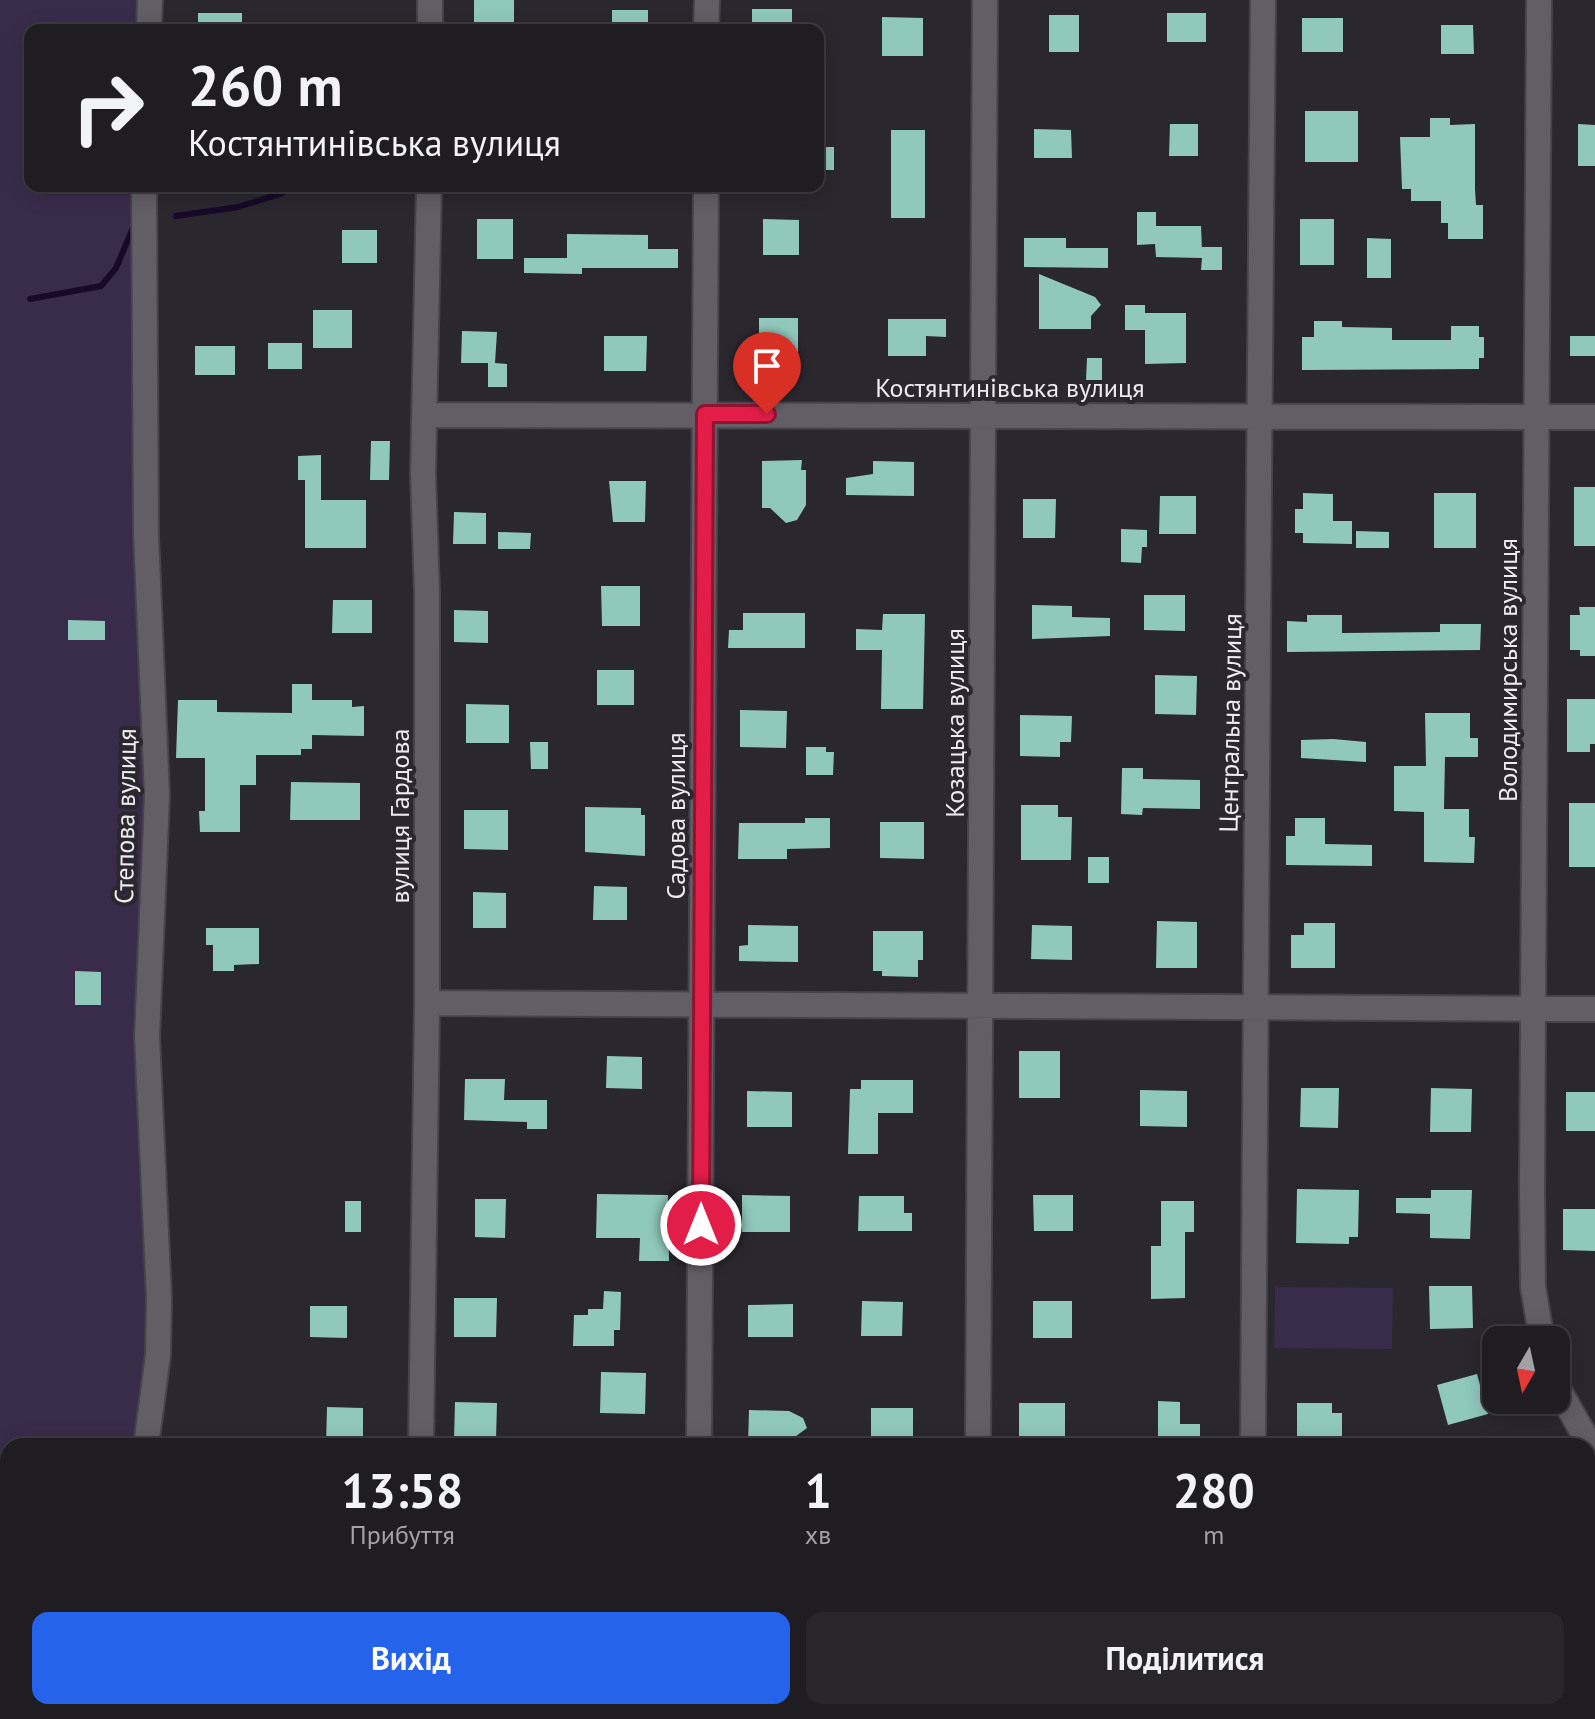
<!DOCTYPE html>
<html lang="uk">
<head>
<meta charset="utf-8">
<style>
	:root { --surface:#201d22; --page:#28262a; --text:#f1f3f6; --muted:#a2a2a5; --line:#3d3b40; --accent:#2563eb }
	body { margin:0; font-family:"PT Sans",sans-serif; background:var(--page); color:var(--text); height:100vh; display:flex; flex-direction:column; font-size:30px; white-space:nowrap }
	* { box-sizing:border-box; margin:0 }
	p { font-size:26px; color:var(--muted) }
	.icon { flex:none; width:44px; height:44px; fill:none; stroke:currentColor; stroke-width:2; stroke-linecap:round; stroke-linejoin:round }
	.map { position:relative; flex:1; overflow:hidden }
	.side { position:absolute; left:0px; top:1438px; width:1596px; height:282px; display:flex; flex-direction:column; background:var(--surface); border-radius:24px 24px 0 0; box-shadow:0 4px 20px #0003,0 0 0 2px var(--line) }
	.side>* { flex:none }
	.top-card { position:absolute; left:24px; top:24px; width:800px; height:168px; border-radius:16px; box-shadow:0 4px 20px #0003,0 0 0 2px var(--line); background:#201d22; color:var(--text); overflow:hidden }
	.needle { width:52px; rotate:189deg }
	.fabs { position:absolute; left:1482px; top:1326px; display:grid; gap:16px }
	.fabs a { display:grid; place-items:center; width:88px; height:88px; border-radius:16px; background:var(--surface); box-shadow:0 4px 20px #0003,0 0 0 2px var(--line); font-size:40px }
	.pin { position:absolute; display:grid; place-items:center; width:68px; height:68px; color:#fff; margin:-82px -34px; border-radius:50% 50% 50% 0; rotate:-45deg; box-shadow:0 0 8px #0007 }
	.pin .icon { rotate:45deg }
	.me { position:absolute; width:88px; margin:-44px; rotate:0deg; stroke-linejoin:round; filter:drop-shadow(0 0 6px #0008) }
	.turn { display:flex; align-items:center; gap:28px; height:168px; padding:0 32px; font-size:36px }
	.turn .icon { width:104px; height:104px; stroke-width:2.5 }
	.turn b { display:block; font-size:56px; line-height:68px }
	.eta { display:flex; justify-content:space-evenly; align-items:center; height:136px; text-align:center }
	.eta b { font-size:48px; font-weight:600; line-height:56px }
	.button { display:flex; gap:16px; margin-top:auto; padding:16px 32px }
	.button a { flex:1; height:92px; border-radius:16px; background:var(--accent); color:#fff; font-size:32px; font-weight:600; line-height:92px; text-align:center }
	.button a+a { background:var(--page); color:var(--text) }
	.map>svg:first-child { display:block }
	.green { fill:#392c4b }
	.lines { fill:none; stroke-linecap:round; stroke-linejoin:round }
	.stream { stroke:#170927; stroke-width:6 }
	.building { fill:#90c8bc }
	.minor-casing { stroke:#46444a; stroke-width:28 }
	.minor { stroke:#615e66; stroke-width:24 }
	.route-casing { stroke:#92132f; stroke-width:20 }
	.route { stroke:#e11d48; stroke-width:14 }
	.labels { text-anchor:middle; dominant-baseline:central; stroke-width:8; stroke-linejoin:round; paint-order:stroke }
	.street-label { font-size:26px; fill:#eceaef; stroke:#2a272e }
</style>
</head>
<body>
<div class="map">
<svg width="1595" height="1719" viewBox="0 0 1595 1719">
	<rect width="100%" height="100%" fill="#2a272e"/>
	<path class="green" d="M 0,0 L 139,0 L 139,30 L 30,30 L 30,186 L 138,186 L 153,1313 L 136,1446 L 8,1446 L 8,1589 L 0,1589 Z
		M 1275,1287 L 1393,1288 L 1392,1349 L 1274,1348 Z"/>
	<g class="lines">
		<path class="stream" d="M 287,191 L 294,186
			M 176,216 L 238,207 L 283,193
			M 30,299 L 101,286 L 116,268 L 136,221"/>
	</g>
	<path class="building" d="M 474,0 L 514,0 L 514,30 L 474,30 Z
		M 752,9 L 792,9 L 792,30 L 752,30 Z
		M 612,10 L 648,10 L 648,30 L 612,30 Z
		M 198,13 L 242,13 L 242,30 L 198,30 Z
		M 1167,13 L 1206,13 L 1206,42 L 1167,42 Z
		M 1049,15 L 1079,15 L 1079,52 L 1049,52 Z
		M 882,17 L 923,18 L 923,56 L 882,56 Z
		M 1302,18 L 1343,18 L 1343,52 L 1302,52 Z
		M 1441,25 L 1473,25 L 1474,54 L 1441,54 Z
		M 1305,111 L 1358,111 L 1358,162 L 1305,162 Z
		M 1430,118 L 1450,118 L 1450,125 L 1475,124 L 1475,189 L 1476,205 L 1483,205 L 1483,239 L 1448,239 L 1448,223 L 1441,223 L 1441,201 L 1411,201 L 1411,189 L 1402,189 L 1400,137 L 1430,137 Z
		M 1170,124 L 1198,124 L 1198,156 L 1169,156 Z
		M 1578,124 L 1595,125 L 1595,166 L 1578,166 Z
		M 1034,129 L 1071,130 L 1072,158 L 1034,158 Z
		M 891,130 L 925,130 L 925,218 L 891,218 Z
		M 818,147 L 834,147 L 834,170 L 818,170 Z
		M 1137,212 L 1156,212 L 1156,226 L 1201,226 L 1202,250 L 1202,247 L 1222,247 L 1222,270 L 1201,270 L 1202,258 L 1156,257 L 1155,244 L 1137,245 Z
		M 477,219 L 513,219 L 513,259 L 477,259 Z
		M 763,219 L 799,220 L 799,255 L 763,255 Z
		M 1300,219 L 1334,219 L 1334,265 L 1300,265 Z
		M 342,230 L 377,230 L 377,263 L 342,263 Z
		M 567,234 L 648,235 L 648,249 L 678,249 L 678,268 L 582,268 L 582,274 L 524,273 L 524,258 L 567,258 Z
		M 1024,238 L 1066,238 L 1066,248 L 1108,248 L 1108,268 L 1024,267 Z
		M 1367,238 L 1391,239 L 1391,278 L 1367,278 Z
		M 1039,274 L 1095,297 L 1101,305 L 1091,316 L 1091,329 L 1039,329 Z
		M 1125,305 L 1145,305 L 1145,313 L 1186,313 L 1186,363 L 1145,364 L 1145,330 L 1125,330 Z
		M 313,310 L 352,310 L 352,348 L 313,348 Z
		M 759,318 L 798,318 L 798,355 L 759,355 Z
		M 888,319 L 946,319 L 946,337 L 926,336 L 926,356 L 888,356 Z
		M 1314,321 L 1342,321 L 1342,327 L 1392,328 L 1392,340 L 1451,340 L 1451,326 L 1479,326 L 1479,337 L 1484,337 L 1484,358 L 1479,358 L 1479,369 L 1302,370 L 1302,337 L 1314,337 Z
		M 462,331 L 497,332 L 495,363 L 507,364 L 507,387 L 488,387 L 488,363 L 461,363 Z
		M 604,336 L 647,336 L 646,371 L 604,371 Z
		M 1570,336 L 1595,336 L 1595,356 L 1570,356 Z
		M 268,343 L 302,343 L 302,369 L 268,369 Z
		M 195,346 L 235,346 L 235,375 L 195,375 Z
		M 1087,358 L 1102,358 L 1102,380 L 1086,380 Z
		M 371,441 L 390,441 L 389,480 L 370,480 Z
		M 321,455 L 321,500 L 366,500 L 366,548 L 305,548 L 305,480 L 298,480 L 298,456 Z
		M 802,460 L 801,470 L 806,470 L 806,505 L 797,520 L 786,523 L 770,508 L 762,508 L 762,461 Z
		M 873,461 L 914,462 L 914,496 L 846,495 L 846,478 L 873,474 Z
		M 609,481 L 646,481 L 645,522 L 613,522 Z
		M 1574,487 L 1595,487 L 1595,546 L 1574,546 Z
		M 1303,493 L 1333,494 L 1333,521 L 1352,521 L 1352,544 L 1303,543 L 1303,533 L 1295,533 L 1295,509 L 1303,509 Z
		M 1434,493 L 1476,493 L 1476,548 L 1434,548 Z
		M 1160,496 L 1196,496 L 1196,534 L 1159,534 Z
		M 1023,499 L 1056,499 L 1055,538 L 1023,538 Z
		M 454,512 L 486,513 L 486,544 L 453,544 Z
		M 1121,529 L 1147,530 L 1147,547 L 1142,547 L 1141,563 L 1121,562 Z
		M 1356,531 L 1389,532 L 1389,548 L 1356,548 Z
		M 498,532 L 531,533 L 530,549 L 498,549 Z
		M 601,586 L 640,586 L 640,626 L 602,626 Z
		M 1144,595 L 1185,595 L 1185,631 L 1144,630 Z
		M 333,600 L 372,600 L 372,633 L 332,633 Z
		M 1032,605 L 1072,606 L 1072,617 L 1110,618 L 1110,636 L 1032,639 Z
		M 1579,607 L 1595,607 L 1595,656 L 1580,656 L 1580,650 L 1570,650 L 1570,615 L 1580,615 Z
		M 454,610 L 488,611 L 488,643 L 454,642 Z
		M 743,613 L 805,613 L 805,648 L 728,648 L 729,630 L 743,630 Z
		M 883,614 L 925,614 L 923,709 L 881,709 L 882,650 L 856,650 L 856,629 L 882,630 Z
		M 1307,615 L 1342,615 L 1342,633 L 1440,632 L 1440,624 L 1481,624 L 1480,650 L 1287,652 L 1287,621 L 1307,622 Z
		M 68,620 L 105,621 L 105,640 L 68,640 Z
		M 597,670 L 634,670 L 634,705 L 597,705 Z
		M 1155,675 L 1197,676 L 1196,715 L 1155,714 Z
		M 292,684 L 312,684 L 312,700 L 352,700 L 352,707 L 364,706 L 364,736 L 312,735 L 312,749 L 301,749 L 301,755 L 256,755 L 256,785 L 240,785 L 240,832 L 200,832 L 199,811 L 205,811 L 205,758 L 176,758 L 178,700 L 217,700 L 217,712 L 292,713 Z
		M 1567,699 L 1595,699 L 1595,744 L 1590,744 L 1590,752 L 1567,752 Z
		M 466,704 L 509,705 L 509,743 L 466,743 Z
		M 740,710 L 787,711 L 786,748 L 740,747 Z
		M 1425,713 L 1470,713 L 1470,738 L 1478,738 L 1478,757 L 1445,757 L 1444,809 L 1469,809 L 1469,837 L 1475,837 L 1474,863 L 1424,862 L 1424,812 L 1394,811 L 1394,766 L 1426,766 Z
		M 1020,715 L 1072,716 L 1071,742 L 1060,742 L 1060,757 L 1020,756 Z
		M 1333,739 L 1366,742 L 1366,762 L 1301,758 L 1301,740 Z
		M 530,742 L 548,742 L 548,769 L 531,769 Z
		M 806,747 L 826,747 L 826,752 L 834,752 L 833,775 L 806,775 Z
		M 1122,768 L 1143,768 L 1143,779 L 1200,780 L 1200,809 L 1143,808 L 1142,815 L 1121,814 Z
		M 291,782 L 360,783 L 360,820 L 290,820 Z
		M 1569,803 L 1595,803 L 1595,867 L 1569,867 Z
		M 1021,805 L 1058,805 L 1058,817 L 1072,817 L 1071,860 L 1021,860 Z
		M 585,807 L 641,808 L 641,815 L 645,815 L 645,856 L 585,852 Z
		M 464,810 L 508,810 L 508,850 L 464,849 Z
		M 805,818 L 830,818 L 830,848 L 787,849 L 787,859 L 738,859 L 739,823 L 805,823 Z
		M 1295,818 L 1325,818 L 1325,844 L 1372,845 L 1372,866 L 1286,865 L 1286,836 L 1295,836 Z
		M 880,822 L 924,822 L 924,859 L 880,858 Z
		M 1088,857 L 1109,857 L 1109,883 L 1088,883 Z
		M 594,886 L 627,887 L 627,920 L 593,920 Z
		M 473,892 L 506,893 L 506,928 L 473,928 Z
		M 1157,921 L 1197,922 L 1197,968 L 1156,968 Z
		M 1304,923 L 1335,923 L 1335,968 L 1291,968 L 1291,935 L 1304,935 Z
		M 748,925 L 798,926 L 798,962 L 739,961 L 739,946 L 748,945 Z
		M 1032,925 L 1072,926 L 1072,960 L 1031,959 Z
		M 206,928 L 259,928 L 259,964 L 234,965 L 234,971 L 213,971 L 213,945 L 206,945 Z
		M 873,931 L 923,931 L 923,960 L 918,960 L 918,977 L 882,976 L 882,971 L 873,971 Z
		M 75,971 L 101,972 L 101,1005 L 75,1005 Z
		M 1019,1051 L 1060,1051 L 1060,1098 L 1019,1098 Z
		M 607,1056 L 642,1057 L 642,1089 L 606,1088 Z
		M 465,1079 L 505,1079 L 504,1100 L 547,1100 L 547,1129 L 527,1129 L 527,1122 L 464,1120 Z
		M 861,1080 L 913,1080 L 913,1113 L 878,1113 L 878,1154 L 848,1154 L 850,1089 L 861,1089 Z
		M 1301,1088 L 1339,1088 L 1338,1128 L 1300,1127 Z
		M 1431,1088 L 1472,1089 L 1471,1132 L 1430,1132 Z
		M 1140,1090 L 1187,1091 L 1187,1127 L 1140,1126 Z
		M 747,1091 L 792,1092 L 792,1127 L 747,1127 Z
		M 1566,1092 L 1595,1092 L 1595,1131 L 1566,1131 Z
		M 1297,1189 L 1359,1190 L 1358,1237 L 1349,1237 L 1349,1244 L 1296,1243 Z
		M 1431,1190 L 1472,1190 L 1470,1239 L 1430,1238 L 1430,1214 L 1396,1213 L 1396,1198 L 1431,1198 Z
		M 597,1194 L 668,1195 L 669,1261 L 639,1261 L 640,1238 L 596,1238 Z
		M 742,1195 L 790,1196 L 790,1232 L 742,1232 Z
		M 1033,1195 L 1073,1195 L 1073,1231 L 1034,1231 Z
		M 859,1196 L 904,1196 L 904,1213 L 912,1213 L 912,1231 L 858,1231 Z
		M 475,1199 L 506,1199 L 505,1238 L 475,1237 Z
		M 345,1201 L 361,1201 L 361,1232 L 345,1232 Z
		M 1161,1201 L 1194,1201 L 1194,1232 L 1185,1232 L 1185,1298 L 1151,1299 L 1151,1246 L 1161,1246 Z
		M 1563,1209 L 1595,1209 L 1595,1251 L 1563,1250 Z
		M 1429,1286 L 1472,1286 L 1473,1328 L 1430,1329 Z
		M 604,1291 L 621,1292 L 620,1330 L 614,1330 L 614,1346 L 573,1346 L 574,1315 L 588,1315 L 588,1309 L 603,1309 Z
		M 454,1298 L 497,1298 L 496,1337 L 454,1337 Z
		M 862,1301 L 903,1302 L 902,1336 L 861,1336 Z
		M 1033,1301 L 1072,1301 L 1072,1338 L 1033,1338 Z
		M 793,1304 L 793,1337 L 748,1337 L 748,1305 Z
		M 310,1306 L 347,1306 L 347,1338 L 310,1337 Z
		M 601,1372 L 646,1373 L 645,1414 L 600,1413 Z
		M 1477,1374 L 1488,1414 L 1448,1425 L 1437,1385 Z
		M 1158,1401 L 1180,1402 L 1180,1424 L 1200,1424 L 1200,1444 L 1158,1444 Z
		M 455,1402 L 497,1403 L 496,1440 L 454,1439 Z
		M 1019,1403 L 1065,1403 L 1065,1444 L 1019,1445 Z
		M 1297,1403 L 1332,1403 L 1332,1413 L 1342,1413 L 1342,1446 L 1297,1446 Z
		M 327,1407 L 363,1408 L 363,1446 L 326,1446 Z
		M 871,1408 L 913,1408 L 913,1446 L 871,1446 Z
		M 749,1410 L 789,1411 L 803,1418 L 807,1428 L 792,1439 L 791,1444 L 748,1444 Z"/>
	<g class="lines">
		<g class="minor-casing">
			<path id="minor" d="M 1539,0 L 1532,1188 L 1533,1287 L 1542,1340
				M 149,30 L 150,0
				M 430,30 L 430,0
				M 706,30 L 707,0
				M 144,186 L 146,535 L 157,795 L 147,1037 L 159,1298 L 158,1355 L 146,1446
				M 425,415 L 1595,417
				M 427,1003 L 1595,1009
				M 1556,1385 L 1595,1454
				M 421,1446 L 427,1003 L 427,593 L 423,473 L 429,186
				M 699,1446 L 706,186
				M 978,1446 L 985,0
				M 1253,1446 C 1253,964 1260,482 1263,0
				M 0,1601 L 8,1601
				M 202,1712 L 202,1719
				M 1425,1712 L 1437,1719
				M 975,1719 L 975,1712"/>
		</g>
		<use href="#minor" class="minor"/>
	</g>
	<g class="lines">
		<g class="route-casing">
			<path id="route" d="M 701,1225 L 705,414 L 767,414"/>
		</g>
		<use href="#route" class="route"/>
	</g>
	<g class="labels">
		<g class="street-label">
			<text x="1010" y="387">Костянтинівська вулиця</text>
			<text transform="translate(1507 670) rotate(-90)">Володимирська вулиця</text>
			<text transform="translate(954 723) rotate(-90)">Козацька вулиця</text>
			<text transform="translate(1230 723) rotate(-89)">Центральна вулиця</text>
			<text transform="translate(125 816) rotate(-89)">Степова вулиця</text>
			<text transform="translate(399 816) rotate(-90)">вулиця Гардова</text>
			<text transform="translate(675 816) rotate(-90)">Садова вулиця</text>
		</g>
	</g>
</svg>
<div class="fabs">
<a><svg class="needle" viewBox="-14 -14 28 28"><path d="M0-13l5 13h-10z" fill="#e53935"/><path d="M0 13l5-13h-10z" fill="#a2a2a5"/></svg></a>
</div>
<div class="pin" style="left:767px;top:414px;background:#d93025"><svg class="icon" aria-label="arrive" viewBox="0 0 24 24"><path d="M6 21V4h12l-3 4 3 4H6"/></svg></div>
<svg class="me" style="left:701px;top:1225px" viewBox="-20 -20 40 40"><circle r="17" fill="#e11d48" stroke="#fff" stroke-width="3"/><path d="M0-11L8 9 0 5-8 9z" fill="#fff"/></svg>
<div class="top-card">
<div class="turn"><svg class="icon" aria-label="right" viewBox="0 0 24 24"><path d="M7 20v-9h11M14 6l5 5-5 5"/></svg><div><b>260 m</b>Костянтинівська вулиця</div></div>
</div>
<section class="side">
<div class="eta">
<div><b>13:58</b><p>Прибуття</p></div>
<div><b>1</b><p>хв</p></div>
<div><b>280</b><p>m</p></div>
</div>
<div class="button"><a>Вихід</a><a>Поділитися</a></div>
</section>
</div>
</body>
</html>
